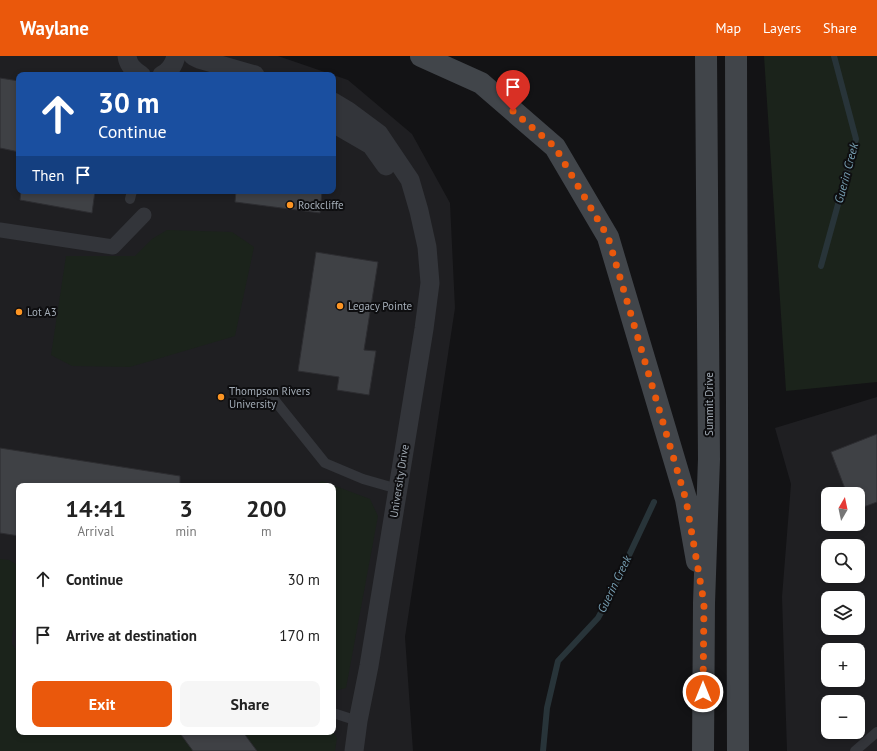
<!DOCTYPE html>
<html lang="en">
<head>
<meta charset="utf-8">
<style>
	:root { --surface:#fff; --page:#f6f6f6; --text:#222; --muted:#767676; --accent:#ea580c }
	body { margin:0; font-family:"PT Sans",sans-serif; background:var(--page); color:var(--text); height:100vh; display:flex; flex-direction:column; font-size:15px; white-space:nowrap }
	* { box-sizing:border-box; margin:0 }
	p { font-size:13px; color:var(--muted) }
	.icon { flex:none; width:22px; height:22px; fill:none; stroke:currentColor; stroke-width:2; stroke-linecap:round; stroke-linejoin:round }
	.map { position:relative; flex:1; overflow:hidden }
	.side { position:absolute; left:16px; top:427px; width:320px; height:252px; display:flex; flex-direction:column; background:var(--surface); border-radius:8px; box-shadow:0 2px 6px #0003 }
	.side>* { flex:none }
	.guide { position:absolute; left:16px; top:16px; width:320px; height:122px; border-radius:8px; box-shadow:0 2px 6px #0003; background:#1a4fa0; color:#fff; overflow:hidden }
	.needle { width:26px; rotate:9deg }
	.controls { position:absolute; left:821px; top:431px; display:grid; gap:8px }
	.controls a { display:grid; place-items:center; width:44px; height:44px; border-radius:8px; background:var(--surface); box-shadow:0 2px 6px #0003; font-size:20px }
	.pin { position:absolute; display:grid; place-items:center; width:34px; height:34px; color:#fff; margin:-41px -17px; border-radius:50% 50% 50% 0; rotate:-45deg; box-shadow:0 0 4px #0007 }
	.pin .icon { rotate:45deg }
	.me { position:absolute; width:44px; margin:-22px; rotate:0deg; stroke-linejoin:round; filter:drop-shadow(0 0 3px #0008) }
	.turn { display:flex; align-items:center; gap:14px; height:84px; padding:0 16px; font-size:18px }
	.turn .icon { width:52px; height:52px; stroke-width:2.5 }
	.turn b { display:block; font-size:28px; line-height:34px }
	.then { display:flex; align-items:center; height:38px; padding:0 16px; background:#0003; gap:8px; font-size:15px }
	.eta { display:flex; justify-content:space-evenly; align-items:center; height:68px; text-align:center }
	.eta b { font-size:24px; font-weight:600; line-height:28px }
	.primary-button { display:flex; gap:8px; margin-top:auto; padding:8px 16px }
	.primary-button a { flex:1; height:46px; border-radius:8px; background:var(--accent); color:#fff; font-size:16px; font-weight:600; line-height:46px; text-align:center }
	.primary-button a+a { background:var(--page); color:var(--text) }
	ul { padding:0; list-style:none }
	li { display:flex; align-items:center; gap:12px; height:56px; padding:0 16px }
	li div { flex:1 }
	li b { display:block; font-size:15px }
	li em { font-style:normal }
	header { display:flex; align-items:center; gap:24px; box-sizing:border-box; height:56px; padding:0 20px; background:var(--accent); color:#fff }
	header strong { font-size:19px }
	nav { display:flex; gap:22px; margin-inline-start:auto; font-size:14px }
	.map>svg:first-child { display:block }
	.built { fill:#1f1f22; fill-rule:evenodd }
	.green { fill:#1b231b }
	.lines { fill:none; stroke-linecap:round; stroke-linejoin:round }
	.stream { stroke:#283439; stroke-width:6 }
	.building { fill:#3f4145; stroke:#2d2d31 }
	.service { stroke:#33353a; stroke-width:10 }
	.pedestrian { stroke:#33353a; stroke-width:15 }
	.minor { stroke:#33353a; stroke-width:19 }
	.secondary { stroke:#41454a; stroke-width:22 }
	.route { stroke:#ea580c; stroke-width:7; stroke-dasharray:0 12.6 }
	.poi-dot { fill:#fd9523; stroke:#0e0e10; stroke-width:1.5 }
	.labels { text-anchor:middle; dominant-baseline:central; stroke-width:4; stroke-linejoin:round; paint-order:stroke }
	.poi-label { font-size:11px; fill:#a3acb6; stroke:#0e0e10; text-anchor:start }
	.street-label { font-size:11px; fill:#a3acb6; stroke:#0e0e10 }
	.water-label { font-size:12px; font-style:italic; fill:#78a0b4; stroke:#0e0e10 }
</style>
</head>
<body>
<header>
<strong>Waylane</strong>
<nav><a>Map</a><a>Layers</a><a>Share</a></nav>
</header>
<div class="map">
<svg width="877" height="695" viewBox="0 0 877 695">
	<rect width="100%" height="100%" fill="#131315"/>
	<path class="built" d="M 0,0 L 278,0 L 348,24 L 412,78 L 450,147 L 455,252 L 405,581 L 413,695 L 0,695 ZM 19,19 L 333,19 L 333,135 L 19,135 ZM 19,430 L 333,430 L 333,676 L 19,676 Z
		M 877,341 L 877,695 L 787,695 L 782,541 L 791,428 L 775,372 ZM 828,438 L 858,438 L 858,468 L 828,468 ZM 828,490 L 858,490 L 858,520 L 828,520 ZM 828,542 L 858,542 L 858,572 L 828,572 ZM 828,594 L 858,594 L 858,624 L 828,624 ZM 828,646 L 858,646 L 858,676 L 828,676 Z"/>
	<path class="green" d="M 764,0 L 877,0 L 877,326 L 786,335 Z
		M 167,174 L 232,176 L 254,191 L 235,280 L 130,311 L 72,310 L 51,299 L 66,200 L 135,200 L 152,183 Z
		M 322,425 L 370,443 L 378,460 L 346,632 L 333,635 L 333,430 L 313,430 Z
		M 0,503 L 9,504 L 19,510 L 19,567 L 13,575 L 12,581 L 12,588 L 19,598 L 19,676 L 333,676 L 337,682 L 335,695 L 0,695 Z"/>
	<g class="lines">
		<path class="stream" d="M 821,210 L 856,83 L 834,0
			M 543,695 L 547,652 L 558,605 L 598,562 L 609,542 L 654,446"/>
	</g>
	<path class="building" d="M 0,22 L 19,25 L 19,96 L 0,92 Z
		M 21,135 L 95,135 L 92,157 L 20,144 Z
		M 236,135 L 322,135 L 320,157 L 235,146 Z
		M 316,196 L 378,206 L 364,294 L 376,295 L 369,339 L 337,334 L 339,321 L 298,315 Z
		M 877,378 L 877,446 L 858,453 L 858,438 L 847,438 L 831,396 Z
		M 0,392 L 180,420 L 180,430 L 19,430 L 19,480 L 0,477 Z
		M 179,676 L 243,676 L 257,695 L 193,695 Z"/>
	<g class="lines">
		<path class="service" d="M 130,143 L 132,135
			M 272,341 L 325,407 L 363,423 L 398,433
			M 333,657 L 358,665
			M 855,695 L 877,676"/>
		<path class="pedestrian" d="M 0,174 L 113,191 L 144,159"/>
		<path class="minor" d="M 127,0 C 128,9 133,14 141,19
			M 193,0 L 199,3 L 255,19
			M 162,19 C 170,15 174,9 176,0
			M 333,46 L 348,55 L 379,78 L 410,124 L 419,155 L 427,191 L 430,227 L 424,273 L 369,610 L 358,665 L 354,695
			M 333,67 L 371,89 L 386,110"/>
		<path class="secondary" d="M 421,0 L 481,27 L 555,91 L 608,181 L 686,443 L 697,505
			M 736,0 L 738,695
			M 703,695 L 704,547 L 709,403 L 706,0"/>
	</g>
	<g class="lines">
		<path class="route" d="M 513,55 L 555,91 L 608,181 L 686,444 L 704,547 L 703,636"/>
	</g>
	<g class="poi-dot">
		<circle cx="290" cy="149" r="4"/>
		<circle cx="340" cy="250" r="4"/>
		<circle cx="19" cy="256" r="4"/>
		<circle cx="221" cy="341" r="4"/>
	</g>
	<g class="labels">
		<g class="poi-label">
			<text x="298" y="149">Rockcliffe</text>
			<text x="348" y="250">Legacy Pointe</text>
			<text x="27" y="256">Lot A3</text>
			<text x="229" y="335">Thompson Rivers<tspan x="229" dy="13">University</tspan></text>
		</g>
		<g class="street-label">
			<text transform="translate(709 348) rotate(-90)">Summit Drive</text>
			<text transform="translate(399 425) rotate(-81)">University Drive</text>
		</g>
		<g class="water-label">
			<text transform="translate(846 117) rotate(-75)">Guerin Creek</text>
			<text transform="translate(614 528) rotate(-64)">Guerin Creek</text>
		</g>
	</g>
</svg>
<div class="controls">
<a><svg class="needle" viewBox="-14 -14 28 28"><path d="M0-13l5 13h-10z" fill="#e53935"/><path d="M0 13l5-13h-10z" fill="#767676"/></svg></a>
<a><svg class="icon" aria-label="search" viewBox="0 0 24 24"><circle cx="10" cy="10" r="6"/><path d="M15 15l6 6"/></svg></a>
<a><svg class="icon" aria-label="layers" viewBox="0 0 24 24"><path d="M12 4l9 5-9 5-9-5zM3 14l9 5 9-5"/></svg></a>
<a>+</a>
<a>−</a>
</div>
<div class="pin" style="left:513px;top:55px;background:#d93025"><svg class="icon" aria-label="arrive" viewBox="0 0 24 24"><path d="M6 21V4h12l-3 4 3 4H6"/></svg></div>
<svg class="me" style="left:703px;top:636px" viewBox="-20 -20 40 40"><circle r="17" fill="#ea580c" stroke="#fff" stroke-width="3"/><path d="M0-11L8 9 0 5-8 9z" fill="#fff"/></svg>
<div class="guide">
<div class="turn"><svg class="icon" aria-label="ahead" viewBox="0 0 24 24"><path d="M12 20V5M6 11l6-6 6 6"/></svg><div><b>30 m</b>Continue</div></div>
<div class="then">Then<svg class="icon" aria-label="arrive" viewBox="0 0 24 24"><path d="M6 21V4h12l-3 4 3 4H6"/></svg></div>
</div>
<section class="side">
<div class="eta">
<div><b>14:41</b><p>Arrival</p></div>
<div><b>3</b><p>min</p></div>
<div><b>200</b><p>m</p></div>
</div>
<ul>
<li><svg class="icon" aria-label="ahead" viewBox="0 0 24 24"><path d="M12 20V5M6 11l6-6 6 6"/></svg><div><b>Continue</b></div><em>30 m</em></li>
<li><svg class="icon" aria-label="arrive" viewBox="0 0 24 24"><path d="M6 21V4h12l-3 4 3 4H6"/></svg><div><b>Arrive at destination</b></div><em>170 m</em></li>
</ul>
<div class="primary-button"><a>Exit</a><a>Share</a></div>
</section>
</div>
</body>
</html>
